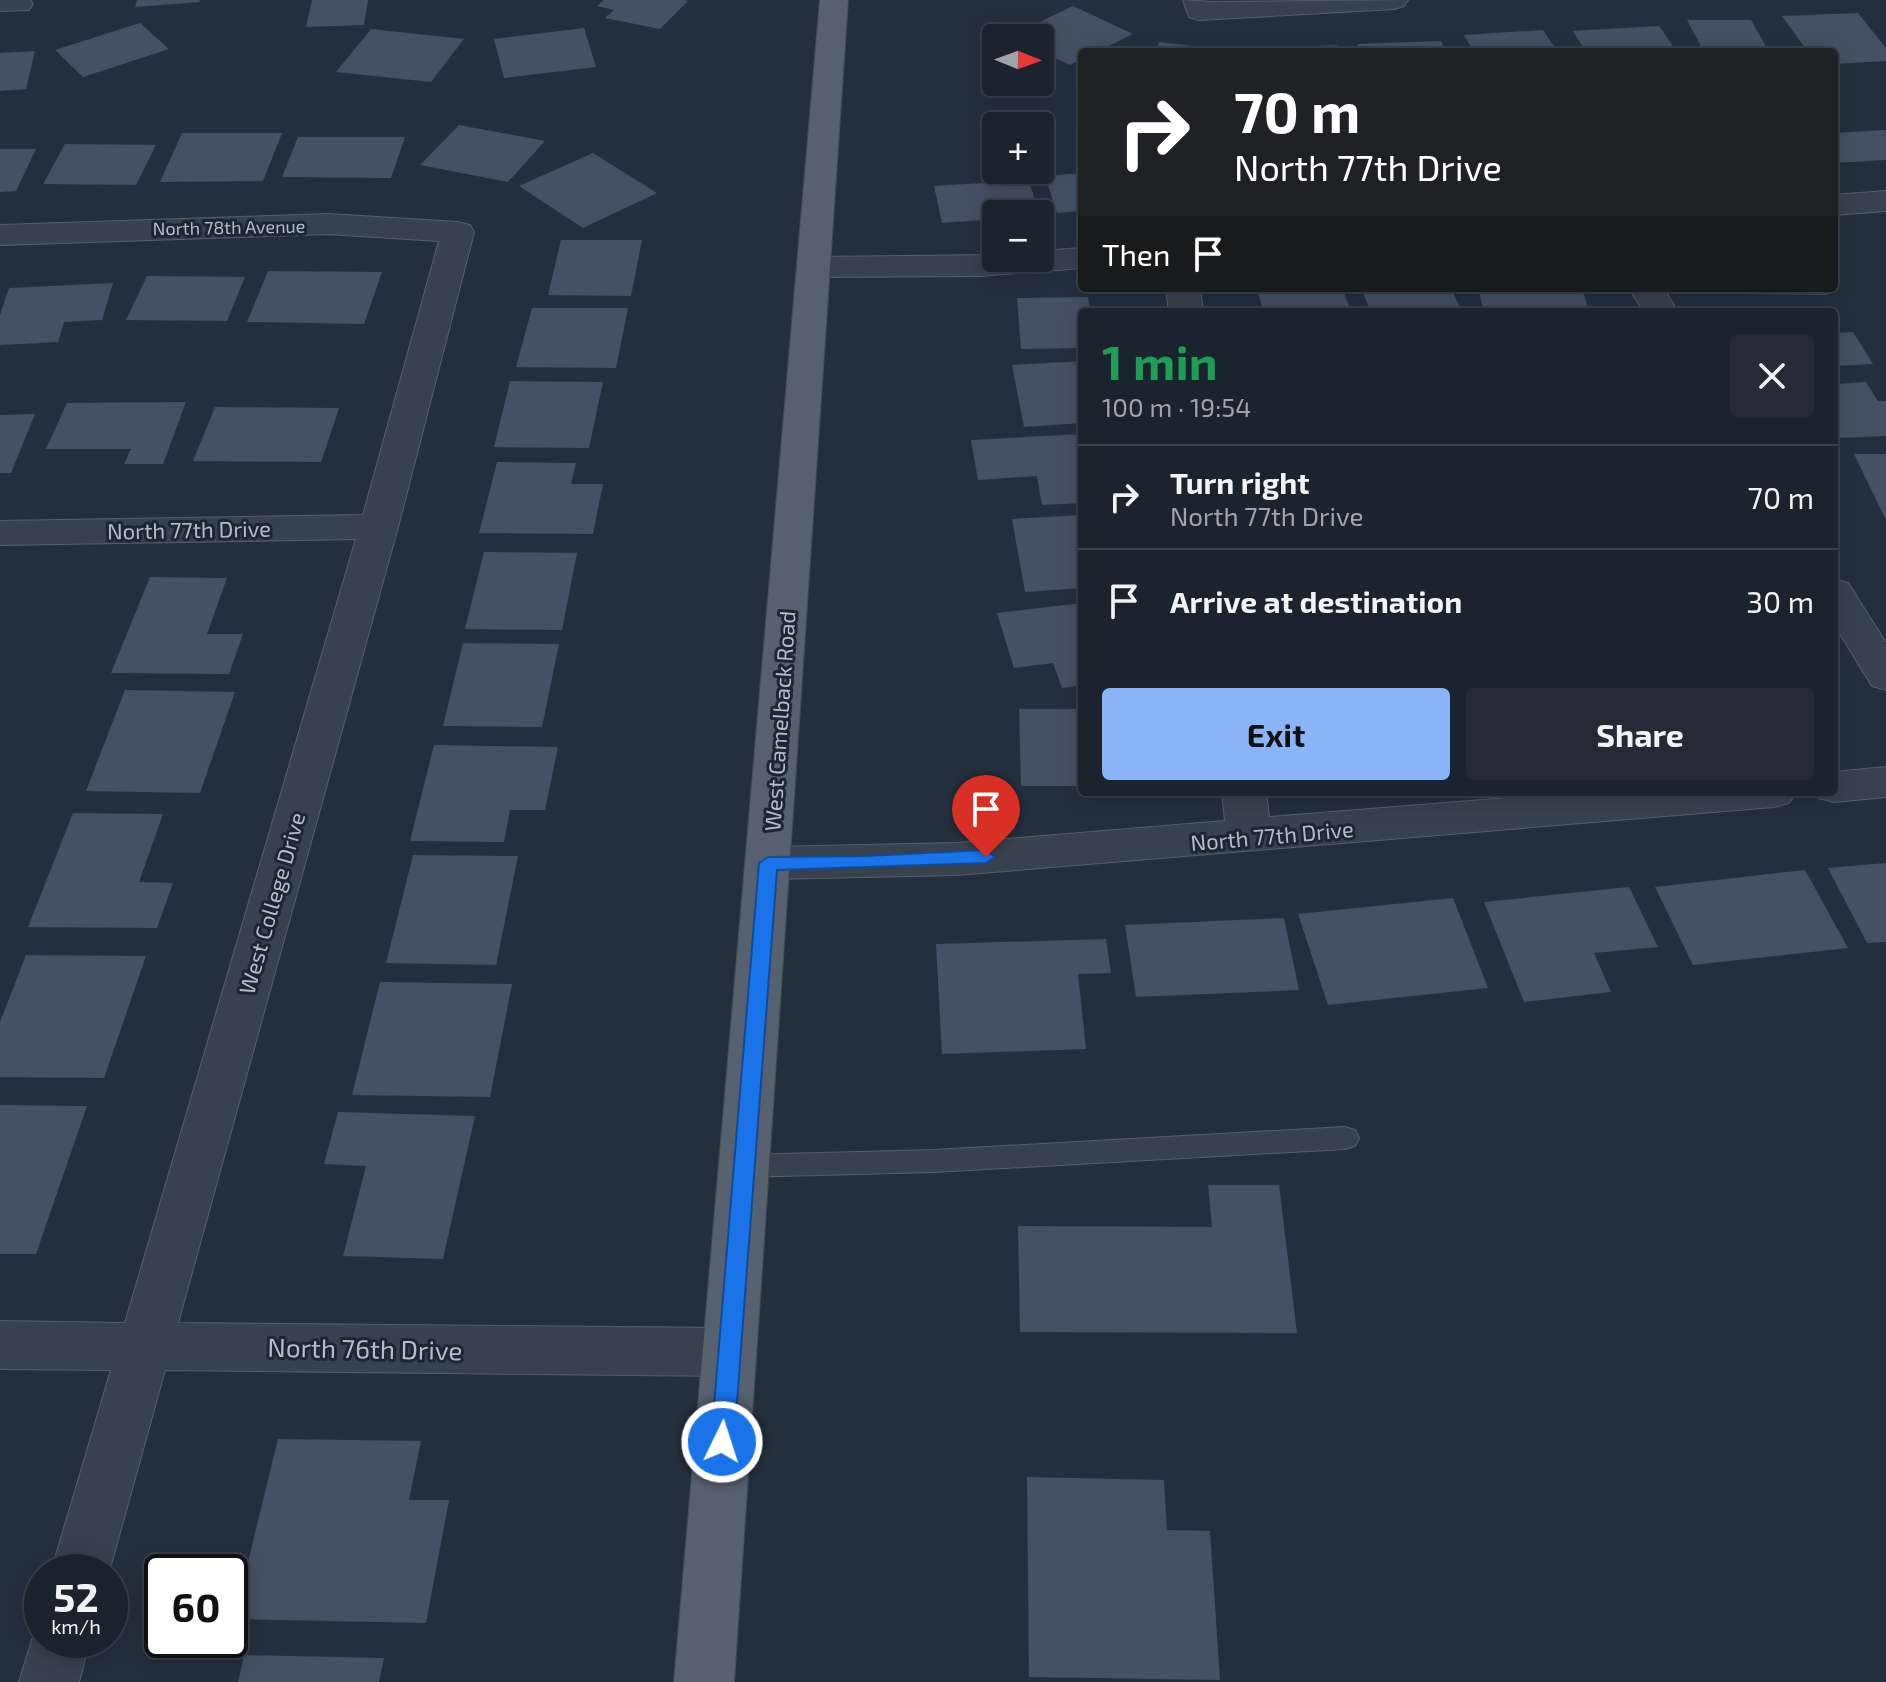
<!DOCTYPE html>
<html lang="en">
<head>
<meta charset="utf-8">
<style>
	:root { --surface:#1b232e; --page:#242b36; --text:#f1f3f6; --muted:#a0a4aa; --line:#39404a; --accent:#8ab4f8 }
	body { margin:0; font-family:"Exo 2",sans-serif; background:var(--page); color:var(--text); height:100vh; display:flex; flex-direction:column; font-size:30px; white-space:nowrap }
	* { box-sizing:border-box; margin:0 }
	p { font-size:26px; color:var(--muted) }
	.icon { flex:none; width:44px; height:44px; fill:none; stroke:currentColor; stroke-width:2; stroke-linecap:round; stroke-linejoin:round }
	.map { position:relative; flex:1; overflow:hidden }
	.details { position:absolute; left:1078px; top:308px; width:760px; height:488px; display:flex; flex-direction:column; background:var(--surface); border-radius:8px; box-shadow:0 4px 20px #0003,0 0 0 2px var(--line) }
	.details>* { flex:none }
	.guide { position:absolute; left:1078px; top:48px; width:760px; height:244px; border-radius:8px; box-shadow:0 4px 20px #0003,0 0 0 2px var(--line); background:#202124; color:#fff; overflow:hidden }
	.needle { width:52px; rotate:91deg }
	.tools { position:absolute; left:982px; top:24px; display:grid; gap:16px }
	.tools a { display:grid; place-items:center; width:72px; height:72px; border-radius:8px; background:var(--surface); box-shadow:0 4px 20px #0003,0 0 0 2px var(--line); font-size:40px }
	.speed { position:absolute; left:24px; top:1554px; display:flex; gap:16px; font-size:40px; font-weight:700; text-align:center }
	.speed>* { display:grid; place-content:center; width:104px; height:104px; border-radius:50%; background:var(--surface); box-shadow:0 4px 20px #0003,0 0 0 2px var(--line); line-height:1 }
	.speed small { font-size:20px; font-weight:400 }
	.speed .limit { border:4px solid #111; border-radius:12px; background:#fff; color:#111 }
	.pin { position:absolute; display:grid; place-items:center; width:68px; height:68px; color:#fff; margin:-82px -34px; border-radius:50% 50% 50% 0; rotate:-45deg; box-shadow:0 0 8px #0007 }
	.pin .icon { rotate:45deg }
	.me { position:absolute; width:88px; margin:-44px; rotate:4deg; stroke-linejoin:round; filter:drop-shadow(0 0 6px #0008) }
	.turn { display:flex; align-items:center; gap:28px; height:168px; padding:0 24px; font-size:36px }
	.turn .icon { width:104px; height:104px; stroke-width:2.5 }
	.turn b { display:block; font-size:56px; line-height:68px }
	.then { display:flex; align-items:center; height:76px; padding:0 24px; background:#0003; gap:16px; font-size:30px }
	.round { display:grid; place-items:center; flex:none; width:84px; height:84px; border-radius:8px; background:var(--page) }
	.summary { display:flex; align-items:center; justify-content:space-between; height:136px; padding:0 24px }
	h1 { font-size:48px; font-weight:700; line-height:60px; color:#1e9e55 }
	.cta { display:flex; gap:16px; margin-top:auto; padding:16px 24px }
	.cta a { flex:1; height:92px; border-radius:8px; background:var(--accent); color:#111; font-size:32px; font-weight:700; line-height:92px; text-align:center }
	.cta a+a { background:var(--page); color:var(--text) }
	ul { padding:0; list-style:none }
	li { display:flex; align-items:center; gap:24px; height:104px; padding:0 24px; border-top:2px solid var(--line) }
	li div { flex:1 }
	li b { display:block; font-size:30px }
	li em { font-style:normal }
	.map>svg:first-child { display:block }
	.building { fill:#455162 }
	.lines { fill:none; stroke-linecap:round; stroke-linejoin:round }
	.service-casing { stroke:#565f6c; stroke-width:2 }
	.minor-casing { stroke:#565f6c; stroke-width:2 }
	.primary-casing { stroke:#414a57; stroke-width:2 }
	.service { fill:#38414e; fill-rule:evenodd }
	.minor { fill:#38414e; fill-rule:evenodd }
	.primary { fill:#56606e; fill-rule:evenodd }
	.route { fill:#1a73e8; stroke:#114b97; stroke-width:2 }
	.labels { text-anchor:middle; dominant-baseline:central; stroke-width:6; stroke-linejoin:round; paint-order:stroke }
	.far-street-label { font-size:18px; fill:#b4bcc9; stroke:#1d2633 }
	.street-label { font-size:22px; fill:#b4bcc9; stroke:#1d2633 }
	.near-street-label { font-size:26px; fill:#b4bcc9; stroke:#1d2633 }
</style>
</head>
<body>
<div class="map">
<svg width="1886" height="1682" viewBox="0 0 1886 1682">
	<rect width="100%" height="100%" fill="#242f3e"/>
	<path class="building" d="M 137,0 L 199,0 L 200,2 L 135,7 Z
		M 312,0 L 368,0 L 364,25 L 306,27 Z
		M 604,0 L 684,0 L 688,1 L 660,29 L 605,18 L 614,10 L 597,6 Z
		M 1073,6 L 1133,34 L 1097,52 L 1082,52 L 1082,59 L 1070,65 L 1040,51 L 1040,38 L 1010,36 Z
		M 1858,13 L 1886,48 L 1886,61 L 1834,64 L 1834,52 L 1808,52 L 1782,16 Z
		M 1687,20 L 1751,20 L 1769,52 L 1704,52 Z
		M 140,23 L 169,49 L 83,77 L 55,50 Z
		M 1659,26 L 1677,52 L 1586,52 L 1573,31 Z
		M 584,28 L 596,67 L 504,78 L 494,39 Z
		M 371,29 L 464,39 L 431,82 L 336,72 Z
		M 1543,30 L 1558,52 L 1474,52 L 1464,35 Z
		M 1441,41 L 1446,52 L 1360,52 L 1357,44 Z
		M 1159,42 L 1202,47 L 1200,52 L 1155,52 Z
		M 1337,45 L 1340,52 L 1249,52 L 1248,49 Z
		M 35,51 L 26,89 L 0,91 L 0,53 Z
		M 459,125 L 545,141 L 508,182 L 420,165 Z
		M 1886,130 L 1886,160 L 1834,163 L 1834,133 Z
		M 182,133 L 282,133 L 263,181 L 160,182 Z
		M 298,137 L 405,137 L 391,178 L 282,177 Z
		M 65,144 L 156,145 L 136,185 L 43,184 Z
		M 0,149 L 36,149 L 16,191 L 0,192 Z
		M 593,153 L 657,193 L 583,228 L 519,186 Z
		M 1082,173 L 1082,211 L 1057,213 L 1045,176 Z
		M 1029,180 L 1039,214 L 996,214 L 996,219 L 942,223 L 934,186 Z
		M 561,240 L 642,240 L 631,296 L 548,295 Z
		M 268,271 L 382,272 L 364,324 L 247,322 Z
		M 147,276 L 245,277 L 227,321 L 126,320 Z
		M 113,283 L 102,320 L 64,322 L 58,342 L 0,345 L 0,315 L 9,288 Z
		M 1361,288 L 1451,288 L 1462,312 L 1371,312 Z
		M 1478,288 L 1582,288 L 1588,308 L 1558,308 L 1559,312 L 1484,312 Z
		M 1739,288 L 1825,288 L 1828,295 L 1741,294 Z
		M 1343,289 L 1351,312 L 1264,312 L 1258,293 Z
		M 1088,297 L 1090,312 L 1082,312 L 1082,348 L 1021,349 L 1017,298 Z
		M 532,308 L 628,308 L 616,368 L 516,367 Z
		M 1853,332 L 1873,364 L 1834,366 L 1834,333 Z
		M 1082,361 L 1082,423 L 1024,427 L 1012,365 Z
		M 510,381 L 603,382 L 589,448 L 494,447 Z
		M 1866,382 L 1878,401 L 1886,401 L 1886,436 L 1838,438 L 1834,432 L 1834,384 Z
		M 186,402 L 163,464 L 124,464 L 131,449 L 46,449 L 67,403 Z
		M 215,407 L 339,408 L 321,462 L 193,461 Z
		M 35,414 L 11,473 L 0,473 L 0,415 Z
		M 1082,434 L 1082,503 L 1042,505 L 1037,476 L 978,480 L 971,440 Z
		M 1854,454 L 1886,454 L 1886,520 Z
		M 497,462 L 576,463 L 571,484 L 603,484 L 593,534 L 479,533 Z
		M 1082,515 L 1082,588 L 1025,592 L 1012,519 Z
		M 484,552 L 577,553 L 562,630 L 465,629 Z
		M 150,577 L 227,578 L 207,634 L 243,634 L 229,674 L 111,673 Z
		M 1082,603 L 1082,685 L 1062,688 L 1053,663 L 1014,668 L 997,613 Z
		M 463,643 L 559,644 L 542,727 L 443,726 Z
		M 125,690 L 235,692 L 200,793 L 86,791 Z
		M 1019,709 L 1082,709 L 1082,786 L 1021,786 Z
		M 434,745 L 558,747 L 545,810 L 510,810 L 504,842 L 410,841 Z
		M 73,813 L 163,814 L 139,882 L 173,883 L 157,928 L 28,927 Z
		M 413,855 L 518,856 L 496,965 L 386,963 Z
		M 1886,863 L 1886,942 L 1867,943 L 1828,868 Z
		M 1805,870 L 1848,948 L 1693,965 L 1655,887 Z
		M 1629,887 L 1658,947 L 1594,953 L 1611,992 L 1524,1002 L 1484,902 Z
		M 1453,898 L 1488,988 L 1328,1005 L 1298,914 Z
		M 1284,918 L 1299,990 L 1136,997 L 1125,925 Z
		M 1106,939 L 1111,973 L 1078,974 L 1086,1049 L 942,1054 L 936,944 Z
		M 26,955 L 146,956 L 104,1078 L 0,1077 L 0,1022 Z
		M 380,982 L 512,984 L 490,1097 L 352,1095 Z
		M 0,1105 L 87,1106 L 36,1254 L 0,1254 Z
		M 338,1112 L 475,1116 L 443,1259 L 343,1256 L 366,1166 L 324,1164 Z
		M 1208,1185 L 1279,1185 L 1297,1333 L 1020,1332 L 1018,1226 L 1212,1227 Z
		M 278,1439 L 421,1441 L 409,1500 L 449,1500 L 426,1623 L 234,1619 Z
		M 1027,1477 L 1164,1480 L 1167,1530 L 1210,1531 L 1220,1680 L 1029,1677 Z
		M 244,1655 L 384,1658 L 379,1682 L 238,1682 Z"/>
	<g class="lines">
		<g class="service-casing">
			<path id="service" d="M 1345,1127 L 1355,1130 L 1359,1138 L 1355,1146 L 1345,1149 L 934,1172 L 744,1177 L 734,1174 L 730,1166 L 734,1158 L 744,1155 L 934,1150 Z"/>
		</g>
		<g class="minor-casing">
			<path id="minor" d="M 0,0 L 30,0 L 33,4 L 29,10 L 0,11 Z
				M 1183,0 L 1212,2 L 1408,0 L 1404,6 L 1394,9 L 1199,20 L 1189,17 Z
				M 1886,191 L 1886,211 L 1834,215 L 1834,195 Z
				M 328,214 L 458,222 L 470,225 L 474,232 L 398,527 L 178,1323 L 729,1328 L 748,1335 L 756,1352 L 748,1369 L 729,1376 L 165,1370 L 109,1572 L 51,1572 L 111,1370 L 0,1369 L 0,1321 L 125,1323 L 356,539 L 0,545 L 0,521 L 363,515 L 439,241 L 328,234 L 0,245 L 0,225 Z
				M 1082,248 L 1082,268 L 979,276 L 814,277 L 802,274 L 797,267 L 802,260 L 814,257 L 996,255 L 996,258 L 1040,258 L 1040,251 Z
				M 1166,288 L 1200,288 L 1203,312 L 1169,312 Z
				M 1629,288 L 1663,288 L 1678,312 L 1644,312 Z
				M 1834,579 L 1848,583 L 1886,643 L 1886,690 L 1872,686 L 1834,624 Z
				M 1886,767 L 1886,797 L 1834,802 L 1819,798 L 1815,792 L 1834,792 L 1834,772 Z
				M 1222,792 L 1266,792 L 1269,817 L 1583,792 L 1796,792 L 1789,803 L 1774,807 L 957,875 L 768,879 L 752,875 L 746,863 L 752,851 L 768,847 L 957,843 L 1225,821 Z
				M 42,1619 L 42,1640 L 90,1640 L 79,1682 L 19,1682 L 32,1640 Z"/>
		</g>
		<g class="primary-casing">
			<path id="primary" d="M 820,0 L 848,0 L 734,1682 L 674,1682 Z"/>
		</g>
		<use href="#service" class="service"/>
		<use href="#minor" class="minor"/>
		<use href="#primary" class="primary"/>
	</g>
	<path class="route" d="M 986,850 L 995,857 L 986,863 L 777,870 L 734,1442 L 730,1450 L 722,1453 L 714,1450 L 711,1442 L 759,863 L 768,857 L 866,856 Z"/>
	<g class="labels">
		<g class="far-street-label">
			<text transform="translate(229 227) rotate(-1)">North 78th Avenue</text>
		</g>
		<g class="street-label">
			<text transform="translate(189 529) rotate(-1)">North 77th Drive</text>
			<text transform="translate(779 721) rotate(-86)">West Camelback Road</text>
			<text transform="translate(1272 835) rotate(-5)">North 77th Drive</text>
			<text transform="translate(271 903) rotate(-74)">West College Drive</text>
		</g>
		<g class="near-street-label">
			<text transform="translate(365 1348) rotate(1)">North 76th Drive</text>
		</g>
	</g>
</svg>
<div class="tools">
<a><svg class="needle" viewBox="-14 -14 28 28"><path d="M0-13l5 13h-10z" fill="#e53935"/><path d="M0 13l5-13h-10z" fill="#a0a4aa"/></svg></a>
<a>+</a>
<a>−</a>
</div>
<div class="speed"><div>52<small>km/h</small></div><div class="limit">60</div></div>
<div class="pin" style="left:986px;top:857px;background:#d93025"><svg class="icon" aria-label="arrive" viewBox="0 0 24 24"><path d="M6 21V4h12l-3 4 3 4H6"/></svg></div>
<svg class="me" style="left:722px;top:1442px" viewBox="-20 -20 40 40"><circle r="17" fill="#1a73e8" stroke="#fff" stroke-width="3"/><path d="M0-11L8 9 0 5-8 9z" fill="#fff"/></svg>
<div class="guide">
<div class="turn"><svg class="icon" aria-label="right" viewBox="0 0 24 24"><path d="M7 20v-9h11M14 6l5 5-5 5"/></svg><div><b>70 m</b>North 77th Drive</div></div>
<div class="then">Then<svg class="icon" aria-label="arrive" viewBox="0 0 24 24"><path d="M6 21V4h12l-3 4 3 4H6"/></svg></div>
</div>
<section class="details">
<div class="summary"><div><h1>1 min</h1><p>100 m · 19:54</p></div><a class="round"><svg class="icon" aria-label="close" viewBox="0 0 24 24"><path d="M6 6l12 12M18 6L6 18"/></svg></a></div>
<ul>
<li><svg class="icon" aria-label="right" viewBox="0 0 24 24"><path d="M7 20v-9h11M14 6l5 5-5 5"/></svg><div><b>Turn right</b><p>North 77th Drive</p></div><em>70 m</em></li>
<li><svg class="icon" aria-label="arrive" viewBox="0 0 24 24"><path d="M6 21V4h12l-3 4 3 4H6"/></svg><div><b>Arrive at destination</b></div><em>30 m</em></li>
</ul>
<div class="cta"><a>Exit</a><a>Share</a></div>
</section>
</div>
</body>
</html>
